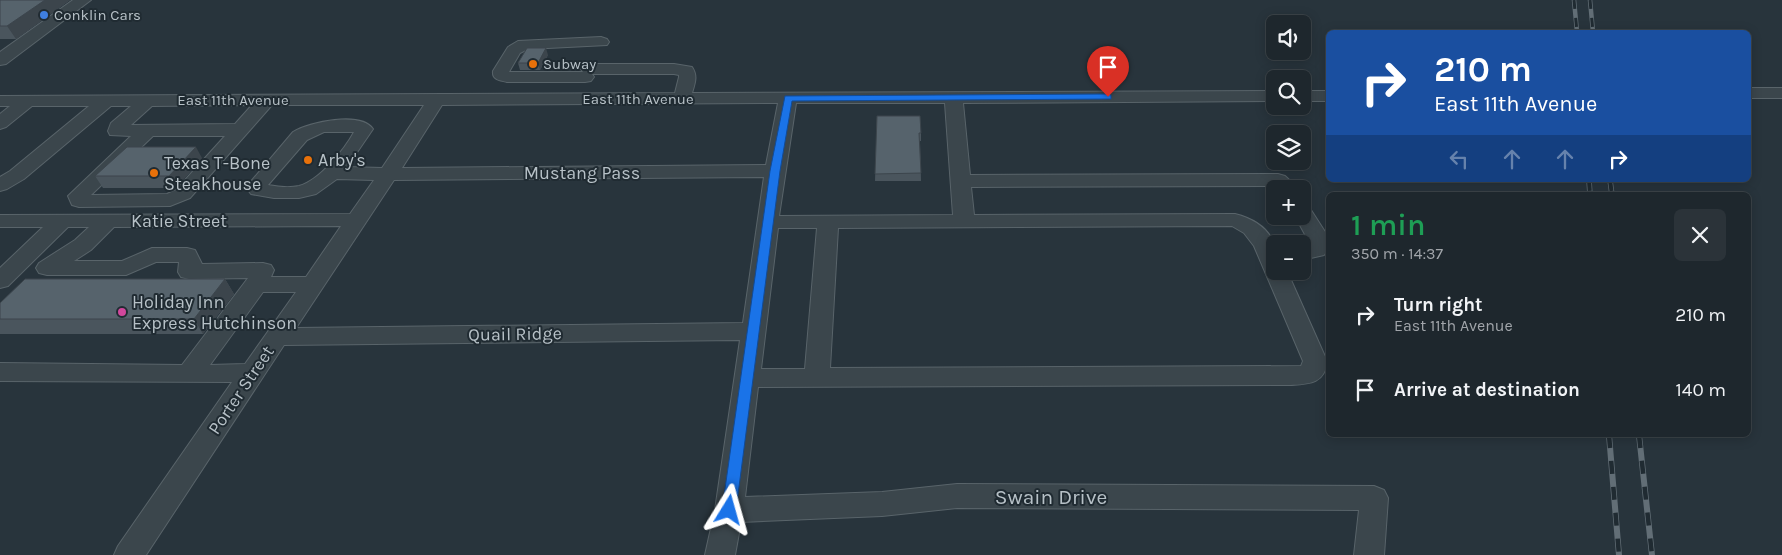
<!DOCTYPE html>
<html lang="en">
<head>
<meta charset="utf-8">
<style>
	:root { --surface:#1e272d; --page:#2b3339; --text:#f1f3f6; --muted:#a1a5aa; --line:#3c4449 }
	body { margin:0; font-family:Karla,sans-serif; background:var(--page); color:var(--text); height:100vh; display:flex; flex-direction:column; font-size:19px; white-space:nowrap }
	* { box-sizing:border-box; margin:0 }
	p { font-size:16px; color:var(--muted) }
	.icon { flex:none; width:28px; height:28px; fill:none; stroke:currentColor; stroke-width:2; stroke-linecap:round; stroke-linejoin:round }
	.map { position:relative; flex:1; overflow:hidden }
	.details { position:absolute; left:1326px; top:192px; width:425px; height:245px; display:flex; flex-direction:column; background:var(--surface); border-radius:8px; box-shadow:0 2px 12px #0003,0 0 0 1px var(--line) }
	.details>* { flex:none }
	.top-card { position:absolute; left:1326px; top:30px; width:425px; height:152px; border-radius:8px; box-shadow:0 2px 12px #0003,0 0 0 1px var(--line); background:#1a4fa0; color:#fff; overflow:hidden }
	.buttons { position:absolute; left:1266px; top:15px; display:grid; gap:10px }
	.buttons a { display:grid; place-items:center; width:45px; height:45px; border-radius:8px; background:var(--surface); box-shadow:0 2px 12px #0003,0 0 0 1px var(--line); font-size:25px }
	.pin { position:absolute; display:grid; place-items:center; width:42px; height:42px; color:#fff; margin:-51px -21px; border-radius:50% 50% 50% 0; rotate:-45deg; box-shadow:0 0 5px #0007 }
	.pin .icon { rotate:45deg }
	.me { position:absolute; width:55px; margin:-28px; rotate:8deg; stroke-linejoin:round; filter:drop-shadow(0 0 4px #0008) }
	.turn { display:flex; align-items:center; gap:18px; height:105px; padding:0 25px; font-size:22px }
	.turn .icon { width:65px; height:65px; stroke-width:2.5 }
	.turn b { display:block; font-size:35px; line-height:42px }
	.lanes { display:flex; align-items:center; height:48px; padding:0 25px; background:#0003; justify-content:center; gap:25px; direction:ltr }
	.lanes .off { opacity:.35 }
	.round { display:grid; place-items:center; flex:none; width:52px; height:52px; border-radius:8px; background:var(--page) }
	.headline { display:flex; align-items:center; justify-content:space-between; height:85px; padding:0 25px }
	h1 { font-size:30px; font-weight:600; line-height:38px; color:#1e9e55 }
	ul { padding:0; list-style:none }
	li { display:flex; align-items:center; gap:15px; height:75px; padding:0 25px }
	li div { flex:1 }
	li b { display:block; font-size:19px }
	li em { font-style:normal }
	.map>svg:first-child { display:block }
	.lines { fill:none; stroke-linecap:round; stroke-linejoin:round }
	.minor-casing { stroke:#59646a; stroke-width:2 }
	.minor { fill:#3b464c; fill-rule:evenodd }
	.rail-far2-casing { stroke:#626e76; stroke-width:4.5 }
	.rail-far1-casing { stroke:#626e76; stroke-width:5.5 }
	.rail-casing { stroke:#626e76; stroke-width:6 }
	.rail-far2 { stroke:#202b32; stroke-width:3; stroke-dasharray:9; stroke-linecap:butt }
	.rail-far1 { stroke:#202b32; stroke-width:4; stroke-dasharray:11; stroke-linecap:butt }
	.rail { stroke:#202b32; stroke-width:4.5; stroke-dasharray:13; stroke-linecap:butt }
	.wall { fill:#4a555d }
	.shaded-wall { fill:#3c454c }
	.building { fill:#56636c; stroke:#3c454c }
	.route { fill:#1a73e8; stroke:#114b97 }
	.shop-dot { fill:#3f7fe0; stroke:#202b32; stroke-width:2 }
	.food-dot { fill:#e8710a; stroke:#202b32; stroke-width:2 }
	.hotel-dot { fill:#d1479c; stroke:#202b32; stroke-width:2 }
	.labels { text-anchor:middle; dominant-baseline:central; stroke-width:4; stroke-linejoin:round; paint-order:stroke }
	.far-poi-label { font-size:15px; fill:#b7c1c7; stroke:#202b32; text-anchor:start }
	.far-street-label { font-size:15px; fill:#b7c1c7; stroke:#202b32 }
	.poi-label { font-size:18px; fill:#b7c1c7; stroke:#202b32; text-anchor:start }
	.street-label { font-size:18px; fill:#b7c1c7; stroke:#202b32 }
	.near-street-label { font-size:21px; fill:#b7c1c7; stroke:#202b32 }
</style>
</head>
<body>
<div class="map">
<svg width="1782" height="555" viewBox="0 0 1782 555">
	<rect width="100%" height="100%" fill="#28343c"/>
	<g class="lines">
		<g class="minor-casing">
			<path id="minor" d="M 73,0 L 91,0 L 6,64 L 0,65 L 0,52 Z
				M 601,37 L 607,39 L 609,42 L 607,45 L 528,49 L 520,53 L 509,72 L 583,72 L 581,69 L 583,65 L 589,64 L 674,64 L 692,67 C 698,76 695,83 692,93 L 1275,91 L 1275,101 L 963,103 L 970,175 L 1278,174 L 1285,176 L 1299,189 L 1276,189 L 1273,186 L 971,187 L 974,215 L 1235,214 C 1251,218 1268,227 1274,244 C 1277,251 1275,263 1275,271 L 1287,271 L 1327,361 C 1325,384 1309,384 1290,385 L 758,387 L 745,497 L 882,492 L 957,484 L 1374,486 L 1384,490 L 1388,498 L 1384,555 L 1354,555 L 1359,510 L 957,508 L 882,516 L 741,522 L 735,555 L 705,555 L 715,510 L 740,340 L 284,345 L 146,555 L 114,555 L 118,546 L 232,382 L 0,381 L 0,363 L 182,365 L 248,278 L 189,279 L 181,277 L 178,272 L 179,262 L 156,262 L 126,275 L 47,275 L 39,273 L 36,268 L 39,263 L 75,240 L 89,227 L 68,227 L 8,286 L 0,288 L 0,268 L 43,227 L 0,227 L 0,215 L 350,214 L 374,180 L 337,179 L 316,194 L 299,198 L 274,198 L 251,194 L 248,190 L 248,185 L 293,132 C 309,122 361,111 373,129 L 347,167 L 382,168 L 424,105 L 272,105 L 190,198 L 170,206 L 79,207 L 72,205 L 68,196 L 131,136 L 110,135 L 108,131 L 111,123 L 131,106 L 111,106 L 24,179 L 7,189 L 0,191 L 0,177 L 10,171 L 89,106 L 32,106 L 6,127 L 0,129 L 0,114 L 10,106 L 0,106 L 0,96 L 675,93 L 679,77 L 679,75 L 674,74 L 592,74 L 594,77 L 591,81 L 585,82 L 507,82 C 500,80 492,80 493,71 L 508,47 L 518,41 ZM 778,103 L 766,165 L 402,168 L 442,105 ZM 796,103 L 945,103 L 953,215 L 779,216 ZM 252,105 L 235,124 L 131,125 L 152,106 ZM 324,132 L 354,132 C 345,149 319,181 299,186 C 290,188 278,187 268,185 L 307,140 ZM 153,136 L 225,136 L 176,190 L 167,194 L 91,195 ZM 764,177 L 743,323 L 296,328 L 394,180 ZM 341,226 L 306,277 L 271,277 L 274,270 L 271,265 L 263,263 L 202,264 L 195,250 L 187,248 L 152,248 L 122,261 L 74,261 L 91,250 L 114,227 ZM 1232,226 L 1244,233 L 1254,246 L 1303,361 L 1301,366 L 830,368 L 838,228 ZM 778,228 L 817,228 L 805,369 L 761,369 ZM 263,292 L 296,292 L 245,364 L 210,365 Z
				M 1749,88 L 1782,88 L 1782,98 L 1749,98 Z
				M 1302,91 L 1329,91 L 1329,101 L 1302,101 Z
				M 1302,205 L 1309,207 L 1329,238 L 1327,250 L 1324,255 L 1302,260 L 1302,246 L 1307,245 L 1308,240 L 1295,216 L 1302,216 Z"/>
		</g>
		<use href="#minor" class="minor"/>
		<g class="rail-far2-casing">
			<path id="rail-far2" d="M 1574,0 L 1577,32
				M 1590,0 L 1593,32"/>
		</g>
		<g class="rail-far1-casing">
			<path id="rail-far1" d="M 1589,180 L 1590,195
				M 1610,180 L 1612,195"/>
		</g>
		<g class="rail-casing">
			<path id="rail" d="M 1609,435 L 1619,555
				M 1639,435 L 1652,555"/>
		</g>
		<use href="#rail-far2" class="rail-far2"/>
		<use href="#rail-far1" class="rail-far1"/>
		<use href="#rail" class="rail"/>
	</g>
	<path class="wall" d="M 0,0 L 70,0 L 16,39 L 0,39 Z
		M 548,55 L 540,70 L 520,70 L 518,63 Z
		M 877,116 L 921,133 L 921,141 L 920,141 L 921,181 L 875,181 Z
		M 202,158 L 176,188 L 103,188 L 95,176 Z
		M 225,279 L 234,294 L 203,334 L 0,334 L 0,303 Z"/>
	<path class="shaded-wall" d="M 45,0 L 70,0 L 16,39 L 7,26 Z
		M 546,48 L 548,55 L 540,70 L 538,63 Z
		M 196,147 L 202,158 L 176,188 L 169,176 Z
		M 225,279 L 234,294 L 203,334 L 194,319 Z"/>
	<path class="building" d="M 0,0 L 45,0 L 7,26 L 0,26 Z
		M 527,48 L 546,48 L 538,63 L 518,63 Z
		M 877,116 L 920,116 L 921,133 L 919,133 L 921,173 L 875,174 Z
		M 127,147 L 196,147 L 169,176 L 95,176 Z
		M 25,279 L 225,279 L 194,319 L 0,319 L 0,303 Z"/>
	<path class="route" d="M 1108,94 L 1111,95 L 1111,99 L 792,101 L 780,171 L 736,510 L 734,514 L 729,516 L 724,514 L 722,510 L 770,171 L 785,96 Z"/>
	<circle class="shop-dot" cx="44" cy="15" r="5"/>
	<g class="food-dot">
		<circle cx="533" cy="64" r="5"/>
		<circle cx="308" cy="160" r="5"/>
		<circle cx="154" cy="173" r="5"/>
	</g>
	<circle class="hotel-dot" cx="122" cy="312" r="5"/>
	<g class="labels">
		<g class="far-poi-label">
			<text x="54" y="15">Conklin Cars</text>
			<text x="543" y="64">Subway</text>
		</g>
		<g class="far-street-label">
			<text x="638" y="99">East 11th Avenue</text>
			<text x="233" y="100">East 11th Avenue</text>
		</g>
		<g class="poi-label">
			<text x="318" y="160">Arby's</text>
			<text x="164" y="163">Texas T-Bone<tspan x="164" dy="21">Steakhouse</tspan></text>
			<text x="132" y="302">Holiday Inn<tspan x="132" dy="21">Express Hutchinson</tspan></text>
		</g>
		<g class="street-label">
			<text x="582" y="173">Mustang Pass</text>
			<text x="179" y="221">Katie Street</text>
			<text transform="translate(515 334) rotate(-1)">Quail Ridge</text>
			<text transform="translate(241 390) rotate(-56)">Porter Street</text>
		</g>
		<g class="near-street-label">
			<text x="1051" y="497">Swain Drive</text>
		</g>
	</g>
</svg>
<div class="buttons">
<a><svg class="icon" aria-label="sound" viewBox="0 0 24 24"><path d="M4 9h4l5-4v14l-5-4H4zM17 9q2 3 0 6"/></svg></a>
<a><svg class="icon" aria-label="search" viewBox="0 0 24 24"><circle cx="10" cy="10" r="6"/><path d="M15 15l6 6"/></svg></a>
<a><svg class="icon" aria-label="layers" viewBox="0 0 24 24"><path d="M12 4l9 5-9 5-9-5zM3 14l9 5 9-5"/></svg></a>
<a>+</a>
<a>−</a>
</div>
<div class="pin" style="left:1108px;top:97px;background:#d93025"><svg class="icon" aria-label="arrive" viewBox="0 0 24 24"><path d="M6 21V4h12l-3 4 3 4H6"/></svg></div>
<svg class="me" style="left:729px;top:510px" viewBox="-20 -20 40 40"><path d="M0-17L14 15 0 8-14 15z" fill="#1a73e8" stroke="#fff" stroke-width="4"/></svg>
<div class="top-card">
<div class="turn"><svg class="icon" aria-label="right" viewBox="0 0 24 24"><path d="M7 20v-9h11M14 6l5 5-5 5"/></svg><div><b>210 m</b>East 11th Avenue</div></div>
<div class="lanes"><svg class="icon off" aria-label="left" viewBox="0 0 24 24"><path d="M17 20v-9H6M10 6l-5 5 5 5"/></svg><svg class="icon off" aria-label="ahead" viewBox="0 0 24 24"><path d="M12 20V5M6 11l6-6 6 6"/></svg><svg class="icon off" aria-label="ahead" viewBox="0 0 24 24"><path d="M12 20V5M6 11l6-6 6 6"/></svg><svg class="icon" aria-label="right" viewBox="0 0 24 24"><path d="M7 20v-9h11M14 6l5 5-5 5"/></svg></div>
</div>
<section class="details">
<div class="headline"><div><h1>1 min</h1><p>350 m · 14:37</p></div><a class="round"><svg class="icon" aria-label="close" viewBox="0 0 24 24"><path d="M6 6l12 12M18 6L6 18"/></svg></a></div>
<ul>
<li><svg class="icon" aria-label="right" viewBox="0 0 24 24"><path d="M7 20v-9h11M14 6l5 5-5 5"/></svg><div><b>Turn right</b><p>East 11th Avenue</p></div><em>210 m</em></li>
<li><svg class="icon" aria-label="arrive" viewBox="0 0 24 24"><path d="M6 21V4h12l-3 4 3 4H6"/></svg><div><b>Arrive at destination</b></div><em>140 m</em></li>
</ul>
</section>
</div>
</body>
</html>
